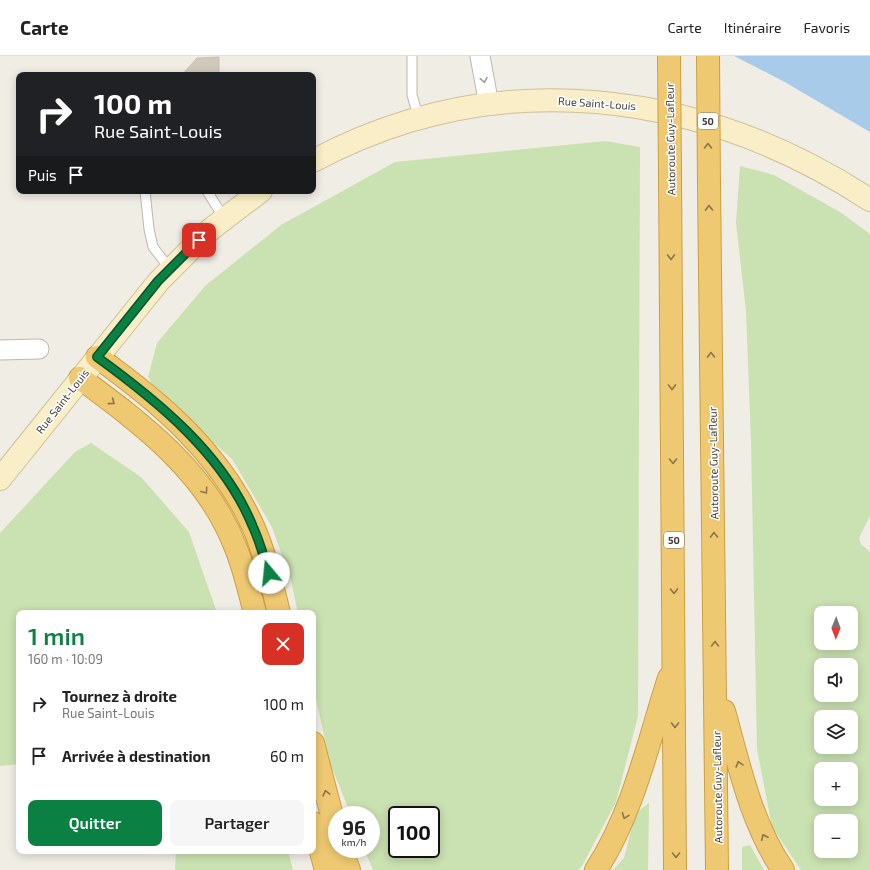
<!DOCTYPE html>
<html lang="fr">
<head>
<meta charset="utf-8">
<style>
	:root { --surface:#fff; --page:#f6f6f6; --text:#222; --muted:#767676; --line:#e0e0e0; --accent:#0b8043 }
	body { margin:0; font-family:"Exo 2",sans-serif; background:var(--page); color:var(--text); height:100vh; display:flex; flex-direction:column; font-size:15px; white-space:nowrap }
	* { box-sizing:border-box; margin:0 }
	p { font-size:13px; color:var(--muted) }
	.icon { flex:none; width:22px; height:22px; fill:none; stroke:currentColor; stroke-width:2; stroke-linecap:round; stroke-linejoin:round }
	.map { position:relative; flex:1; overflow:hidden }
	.panel { position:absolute; left:16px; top:554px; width:300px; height:244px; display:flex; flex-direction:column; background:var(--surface); border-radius:8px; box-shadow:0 2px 10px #0003 }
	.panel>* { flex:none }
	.banner { position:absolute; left:16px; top:16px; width:300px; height:122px; border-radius:8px; box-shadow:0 2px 10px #0003; background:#202124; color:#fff; overflow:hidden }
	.needle { width:26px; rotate:181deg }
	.controls { position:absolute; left:814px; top:550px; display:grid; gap:8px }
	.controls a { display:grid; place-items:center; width:44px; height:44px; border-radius:8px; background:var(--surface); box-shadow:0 2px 10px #0003; font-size:20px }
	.speed { position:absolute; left:328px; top:750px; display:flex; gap:8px; font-size:20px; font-weight:700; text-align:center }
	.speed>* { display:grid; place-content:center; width:52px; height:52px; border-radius:50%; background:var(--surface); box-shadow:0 2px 10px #0003; line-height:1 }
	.speed small { font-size:10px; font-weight:400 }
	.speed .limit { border:2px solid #111; border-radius:6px; background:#fff; color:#111 }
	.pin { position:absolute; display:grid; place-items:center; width:34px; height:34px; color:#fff; margin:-17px; border-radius:8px; box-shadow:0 2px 6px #0006 }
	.me { position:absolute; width:44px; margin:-22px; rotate:343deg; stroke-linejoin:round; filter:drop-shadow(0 0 3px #0008) }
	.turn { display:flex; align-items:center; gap:14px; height:84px; padding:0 12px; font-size:18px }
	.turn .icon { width:52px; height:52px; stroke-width:2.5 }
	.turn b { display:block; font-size:28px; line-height:34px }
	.then { display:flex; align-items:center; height:38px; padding:0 12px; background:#0003; gap:8px; font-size:15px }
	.round { display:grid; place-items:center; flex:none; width:42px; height:42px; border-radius:8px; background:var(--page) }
	.overview { display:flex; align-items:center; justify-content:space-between; height:68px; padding:0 12px }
	h1 { font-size:24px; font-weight:600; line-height:30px; color:var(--accent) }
	.action { display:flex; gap:8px; margin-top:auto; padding:8px 12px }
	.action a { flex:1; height:46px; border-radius:8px; background:var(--accent); color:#fff; font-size:16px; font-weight:600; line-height:46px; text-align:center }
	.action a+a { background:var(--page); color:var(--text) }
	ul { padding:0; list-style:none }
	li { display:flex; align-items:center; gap:12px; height:52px; padding:0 12px }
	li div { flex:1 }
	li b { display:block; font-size:15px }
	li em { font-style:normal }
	header { display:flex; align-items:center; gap:24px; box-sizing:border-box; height:56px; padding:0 20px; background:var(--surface); border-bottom:1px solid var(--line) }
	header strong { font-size:19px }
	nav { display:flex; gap:22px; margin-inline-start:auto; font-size:14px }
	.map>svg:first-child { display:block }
	.green { fill:#cae1b1; fill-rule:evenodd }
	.water { fill:#a7cbe8 }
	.building { fill:#d1c9bc; stroke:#cbc1b0 }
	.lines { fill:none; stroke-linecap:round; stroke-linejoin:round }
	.lane-casing { stroke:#beb8ac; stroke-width:11 }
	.street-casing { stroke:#beb8ac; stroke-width:21 }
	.secondary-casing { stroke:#ccc198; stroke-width:24 }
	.highway-casing { stroke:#cc9f43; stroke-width:24 }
	.lane { stroke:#fff; stroke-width:9 }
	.street { stroke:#fff; stroke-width:19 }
	.secondary { stroke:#f9eec7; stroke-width:22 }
	.highway { stroke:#efc972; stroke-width:22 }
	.highway-bridge-casing { stroke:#cc9f43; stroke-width:24; stroke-linecap:butt }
	.highway-bridge { stroke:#efc972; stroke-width:22 }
	.oneway { stroke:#a09e9a }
	.oneway2 { stroke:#87764d }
	.route-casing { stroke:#07532c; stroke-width:10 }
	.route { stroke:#0b8043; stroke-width:7 }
	.labels { text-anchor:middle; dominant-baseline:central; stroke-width:3; stroke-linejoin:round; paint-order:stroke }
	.shield { fill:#fff; stroke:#7b7872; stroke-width:1 }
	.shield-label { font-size:10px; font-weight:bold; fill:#423e35 }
	.street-label { font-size:11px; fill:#423e35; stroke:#fff }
</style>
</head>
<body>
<header>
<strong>Carte</strong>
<nav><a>Carte</a><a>Itinéraire</a><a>Favoris</a></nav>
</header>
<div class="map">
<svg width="870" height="814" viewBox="0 0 870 814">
	<rect width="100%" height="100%" fill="#f0ede5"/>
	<path class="green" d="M 605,85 L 640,91 L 638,660 L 616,746 L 582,810 L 578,814 L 373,814 L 364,793 L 371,793 L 371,759 L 351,759 L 330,707 L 313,629 L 313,557 L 298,557 L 291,525 L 272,471 L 232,403 L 158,338 L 148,321 L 157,287 L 205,230 L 281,169 L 395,106 ZM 397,759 L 431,759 L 431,793 L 397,793 Z
		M 740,110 L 774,119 L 840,156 L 870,178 L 870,460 L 859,482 L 861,488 L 870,496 L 870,814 L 801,814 L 772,771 L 757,693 L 751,384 L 746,255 L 736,167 ZM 821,557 L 851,557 L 851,587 L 821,587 ZM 821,609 L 851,609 L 851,639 L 821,639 ZM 821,661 L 851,661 L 851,691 L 821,691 ZM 821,713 L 851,713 L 851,743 L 821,743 ZM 821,765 L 851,765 L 851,795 L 821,795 Z
		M 91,387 L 141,421 L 189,476 L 217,557 L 19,557 L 19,708 L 0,710 L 0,477 L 75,396 Z
		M 649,747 L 648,814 L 613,814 L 624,802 L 635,758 Z
		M 750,789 L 764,814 L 742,814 L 742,791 Z
		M 176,795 L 288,795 L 293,814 L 175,814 Z"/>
	<path class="water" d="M 734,0 L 870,0 L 870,76 L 783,25 Z"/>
	<path class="building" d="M 219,1 L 219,19 L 182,19 L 197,2 Z"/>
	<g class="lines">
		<g class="lane-casing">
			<path id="lane" d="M 412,0 L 412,39 L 419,63
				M 145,135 L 149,173 L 153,191 L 170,213
				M 207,135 L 224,162"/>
		</g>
		<g class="street-casing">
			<path id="street" d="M 480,0 L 489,49
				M 0,294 L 39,293"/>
		</g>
		<g class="secondary-casing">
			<path id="secondary" d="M 313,105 C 496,7 700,33 870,144
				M 0,423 L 159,225 L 211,173 L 261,135"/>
		</g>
		<g class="highway-casing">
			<path id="highway" d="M 670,119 L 675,814
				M 709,129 L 717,814
				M 97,301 C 160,346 220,397 253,470 C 265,497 272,528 279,557
				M 80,322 C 142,368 206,415 235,490 C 244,511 249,535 255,557
				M 724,655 C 739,709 751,767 783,814
				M 313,687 L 337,779
				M 313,767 L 326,814
				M 341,793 L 349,814
				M 596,814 C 633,757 648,687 669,622"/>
		</g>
		<use href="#lane" class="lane"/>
		<use href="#street" class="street"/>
		<use href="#secondary" class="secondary"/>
		<use href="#highway" class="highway"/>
		<g class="highway-bridge-casing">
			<path id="highway-bridge" d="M 669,0 L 670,119
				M 708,0 L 709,129"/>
		</g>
		<use href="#highway-bridge" class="highway-bridge"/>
	</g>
	<defs><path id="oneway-chevron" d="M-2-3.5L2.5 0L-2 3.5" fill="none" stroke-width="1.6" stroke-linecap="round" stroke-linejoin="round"/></defs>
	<use class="oneway" href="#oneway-chevron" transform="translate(484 24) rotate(79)"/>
	<g class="oneway2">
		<use href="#oneway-chevron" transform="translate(708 90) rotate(-90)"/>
		<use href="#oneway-chevron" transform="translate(709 152) rotate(-91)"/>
		<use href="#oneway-chevron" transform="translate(671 201) rotate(89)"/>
		<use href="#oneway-chevron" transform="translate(711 299) rotate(-91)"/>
		<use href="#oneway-chevron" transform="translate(672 331) rotate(89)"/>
		<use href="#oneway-chevron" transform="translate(112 346) rotate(37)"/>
		<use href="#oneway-chevron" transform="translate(673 405) rotate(89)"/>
		<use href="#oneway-chevron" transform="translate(205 435) rotate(54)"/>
		<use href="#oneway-chevron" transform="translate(714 479) rotate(-91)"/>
		<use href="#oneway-chevron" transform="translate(674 535) rotate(89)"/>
		<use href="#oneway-chevron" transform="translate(715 588) rotate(-90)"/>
		<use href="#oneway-chevron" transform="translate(675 669) rotate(90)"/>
		<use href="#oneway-chevron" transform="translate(739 708) rotate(-106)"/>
		<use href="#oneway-chevron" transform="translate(326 737) rotate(-105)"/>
		<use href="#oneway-chevron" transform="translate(625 760) rotate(111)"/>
		<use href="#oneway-chevron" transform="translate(764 781) rotate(-115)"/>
		<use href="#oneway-chevron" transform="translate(676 799) rotate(90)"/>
	</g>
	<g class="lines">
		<g class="route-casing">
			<path id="route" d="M 199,184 L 158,225 L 97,301 C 159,346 224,399 253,471 C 260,486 264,502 269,517"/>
		</g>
		<use href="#route" class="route"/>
	</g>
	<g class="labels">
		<g class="shield">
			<rect x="698" y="57" width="20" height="16" rx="3"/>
			<rect x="664" y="476" width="20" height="16" rx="3"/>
		</g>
		<g class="shield-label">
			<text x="708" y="65">50</text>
			<text x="674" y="484">50</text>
		</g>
		<g class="street-label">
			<text transform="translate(597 47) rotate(4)">Rue Saint-Louis</text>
			<text transform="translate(670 83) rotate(-91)">Autoroute Guy-Lafleur</text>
			<text transform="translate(62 345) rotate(-52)">Rue Saint-Louis</text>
			<text transform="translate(713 407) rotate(-91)">Autoroute Guy-Lafleur</text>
			<text transform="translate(717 731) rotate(-91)">Autoroute Guy-Lafleur</text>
		</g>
	</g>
</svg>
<div class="controls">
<a><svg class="needle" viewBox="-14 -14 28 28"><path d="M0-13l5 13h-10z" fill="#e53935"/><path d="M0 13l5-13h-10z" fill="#767676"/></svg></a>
<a><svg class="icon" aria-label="sound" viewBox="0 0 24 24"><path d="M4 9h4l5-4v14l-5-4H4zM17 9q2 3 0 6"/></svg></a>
<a><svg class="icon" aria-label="layers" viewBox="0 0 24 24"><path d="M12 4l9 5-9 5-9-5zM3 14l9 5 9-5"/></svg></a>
<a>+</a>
<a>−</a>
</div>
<div class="speed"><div>96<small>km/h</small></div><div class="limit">100</div></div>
<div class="pin" style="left:199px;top:184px;background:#d93025"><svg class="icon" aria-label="arrive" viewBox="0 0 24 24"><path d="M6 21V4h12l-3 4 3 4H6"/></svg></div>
<svg class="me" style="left:269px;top:517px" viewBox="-20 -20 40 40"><circle r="19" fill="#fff"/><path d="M0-13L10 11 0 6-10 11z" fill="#0b8043"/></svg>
<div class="banner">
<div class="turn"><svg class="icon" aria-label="right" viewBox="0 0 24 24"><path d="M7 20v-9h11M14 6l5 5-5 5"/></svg><div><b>100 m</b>Rue Saint-Louis</div></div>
<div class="then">Puis<svg class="icon" aria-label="arrive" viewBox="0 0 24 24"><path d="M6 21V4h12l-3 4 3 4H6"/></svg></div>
</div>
<section class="panel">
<div class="overview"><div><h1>1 min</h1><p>160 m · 10:09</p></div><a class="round" style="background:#d93025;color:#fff"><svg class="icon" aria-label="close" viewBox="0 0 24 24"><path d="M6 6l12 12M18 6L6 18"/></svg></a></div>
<ul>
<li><svg class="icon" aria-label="right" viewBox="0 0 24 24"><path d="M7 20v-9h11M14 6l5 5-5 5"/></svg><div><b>Tournez à droite</b><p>Rue Saint-Louis</p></div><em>100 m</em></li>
<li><svg class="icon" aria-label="arrive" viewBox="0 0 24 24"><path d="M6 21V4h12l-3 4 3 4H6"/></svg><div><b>Arrivée à destination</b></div><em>60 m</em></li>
</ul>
<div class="action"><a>Quitter</a><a>Partager</a></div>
</section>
</div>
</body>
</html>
